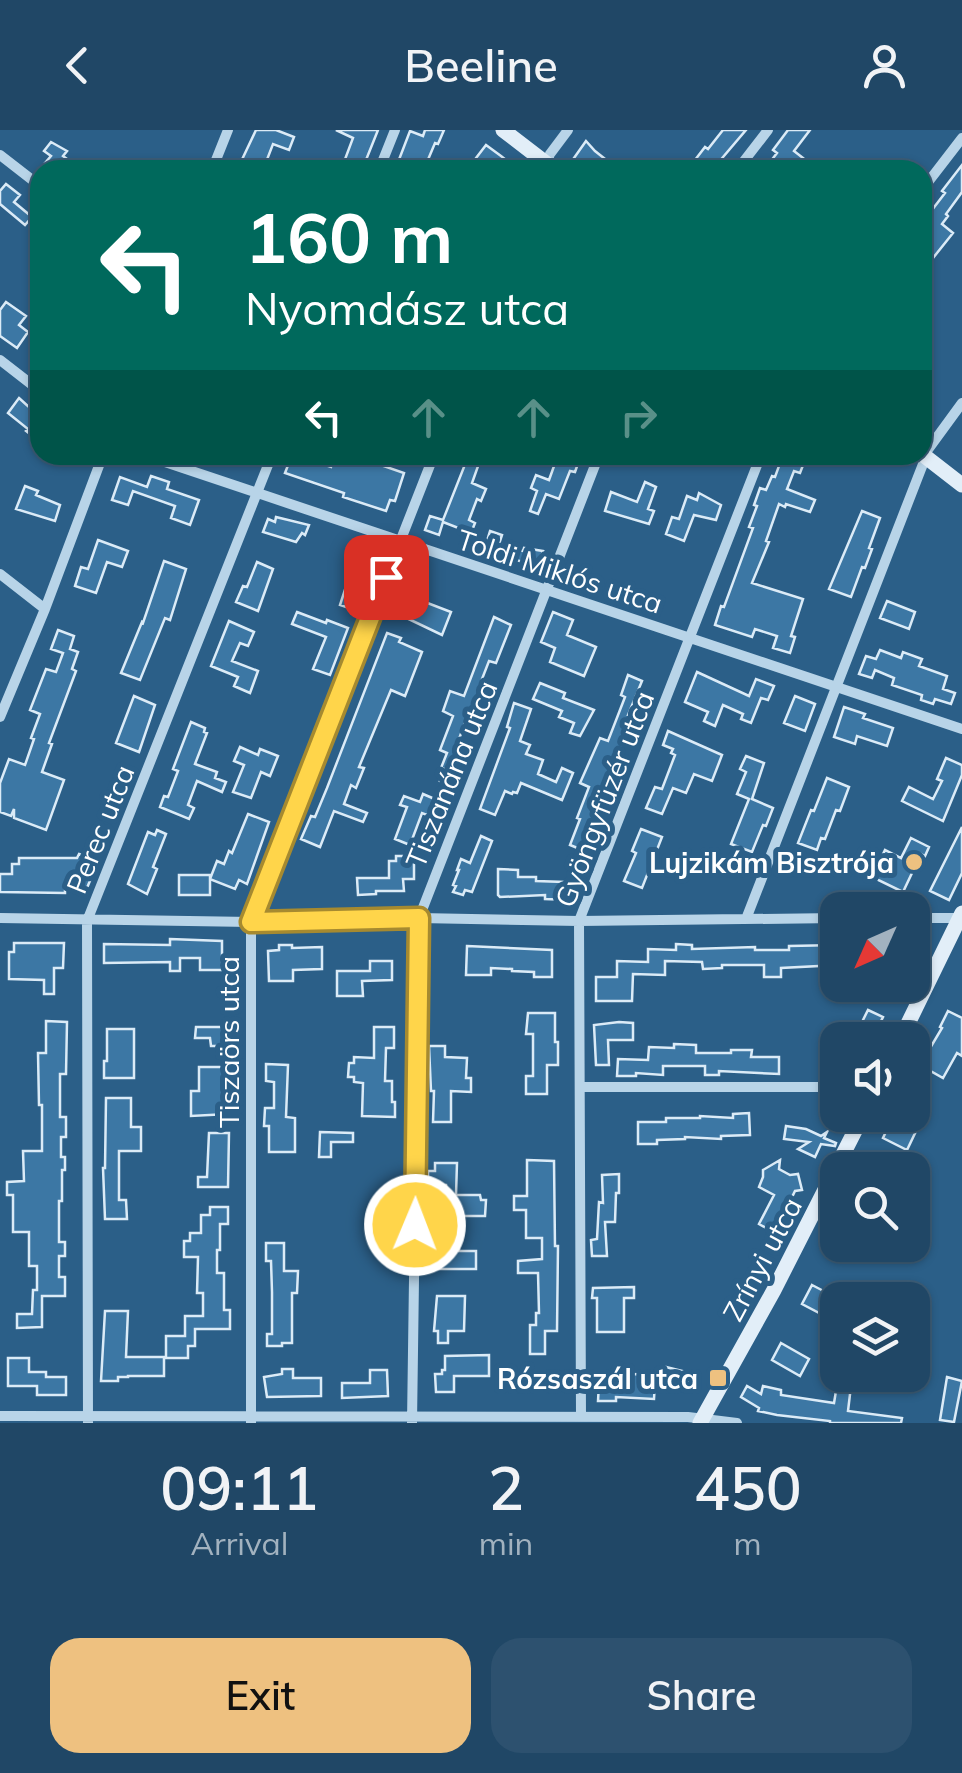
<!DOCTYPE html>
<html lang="en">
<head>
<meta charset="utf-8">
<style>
	:root { --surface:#204766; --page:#2d516f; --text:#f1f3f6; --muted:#a2b2bf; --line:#3d5f7a; --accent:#eec180 }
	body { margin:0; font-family:Mulish,sans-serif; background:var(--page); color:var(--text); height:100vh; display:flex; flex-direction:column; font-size:38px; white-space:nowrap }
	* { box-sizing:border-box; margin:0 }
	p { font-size:32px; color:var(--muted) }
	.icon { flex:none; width:55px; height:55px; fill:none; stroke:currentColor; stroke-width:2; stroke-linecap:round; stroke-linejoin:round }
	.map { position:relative; height:1293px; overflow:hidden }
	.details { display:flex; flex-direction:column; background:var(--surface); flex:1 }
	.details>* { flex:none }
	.guide { position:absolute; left:30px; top:30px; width:902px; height:305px; border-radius:30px; box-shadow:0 2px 8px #0004,0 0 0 2px var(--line); background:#00695c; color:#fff; overflow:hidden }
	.needle { width:65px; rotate:225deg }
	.fabs { position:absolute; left:820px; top:762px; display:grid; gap:20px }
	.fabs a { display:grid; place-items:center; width:110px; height:110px; border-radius:20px; background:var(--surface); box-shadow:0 2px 8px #0004,0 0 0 2px var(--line); font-size:50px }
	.pin { position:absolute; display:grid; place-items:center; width:85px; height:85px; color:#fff; margin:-42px; border-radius:20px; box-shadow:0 5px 15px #0006 }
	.me { position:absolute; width:110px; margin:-55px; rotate:1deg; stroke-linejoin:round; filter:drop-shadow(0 0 8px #0008) }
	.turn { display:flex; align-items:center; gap:35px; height:210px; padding:0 50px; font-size:45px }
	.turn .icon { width:130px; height:130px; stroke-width:2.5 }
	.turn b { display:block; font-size:70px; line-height:85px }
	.lanes { display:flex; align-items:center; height:95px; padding:0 50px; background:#0003; justify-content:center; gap:50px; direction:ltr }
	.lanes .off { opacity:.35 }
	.eta { display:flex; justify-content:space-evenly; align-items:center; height:170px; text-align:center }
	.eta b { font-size:60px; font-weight:600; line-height:70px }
	.primary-button { display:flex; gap:20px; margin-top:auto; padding:20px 50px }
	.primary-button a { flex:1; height:115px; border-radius:30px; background:var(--accent); color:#111; font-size:40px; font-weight:600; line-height:115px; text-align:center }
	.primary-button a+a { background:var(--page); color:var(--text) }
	header { display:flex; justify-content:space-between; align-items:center; height:130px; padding:0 50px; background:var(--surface); font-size:45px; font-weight:600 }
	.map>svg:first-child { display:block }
	.building { fill:#3c77a4; stroke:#dbebf7; stroke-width:2.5 }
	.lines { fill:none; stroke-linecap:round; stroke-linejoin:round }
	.street { stroke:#b8d4e8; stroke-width:10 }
	.secondary { stroke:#e2eef8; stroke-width:15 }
	.route-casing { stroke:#a68a30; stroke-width:25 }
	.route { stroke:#ffd54a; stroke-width:18 }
	.poi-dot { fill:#eec180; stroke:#2b5f88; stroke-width:4 }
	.labels { text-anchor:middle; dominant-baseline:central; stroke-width:10; stroke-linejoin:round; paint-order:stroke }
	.street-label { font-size:28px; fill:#fff; stroke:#2b5f88 }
	.poi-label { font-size:28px; font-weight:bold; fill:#fff; stroke:#2b5f88; text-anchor:end }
</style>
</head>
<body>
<header><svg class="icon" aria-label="back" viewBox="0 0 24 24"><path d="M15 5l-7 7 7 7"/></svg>Beeline<svg class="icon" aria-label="person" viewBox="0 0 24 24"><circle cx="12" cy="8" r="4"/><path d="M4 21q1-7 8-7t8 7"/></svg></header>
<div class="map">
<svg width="962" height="1293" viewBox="0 0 962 1293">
	<rect width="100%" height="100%" fill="#2b5f88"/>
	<path class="building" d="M 256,0 L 276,0 L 294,7 L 289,20 L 273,14 L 263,40 L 244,40 L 238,38 Z
		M 378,0 L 362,40 L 341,40 L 353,8 L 336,0 Z
		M 425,0 L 444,0 L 438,14 L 435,13 L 427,32 L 424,30 L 420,40 L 395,40 L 410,1 L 423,6 Z
		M 723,0 L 746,0 L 712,40 L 709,40 L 695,30 L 705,17 L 708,19 Z
		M 788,0 L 810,0 L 794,21 L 803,28 L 794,40 L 764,40 L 777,23 L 773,20 Z
		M 586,11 L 595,21 L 619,40 L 589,40 L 574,28 Z
		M 51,12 L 67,21 L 63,26 L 82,40 L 54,40 L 45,33 L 51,26 L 44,21 Z
		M 486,15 L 501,26 L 519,40 L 493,40 L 487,35 L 484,40 L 473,32 Z
		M 962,35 L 962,62 L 946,84 L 948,86 L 942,94 L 953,103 L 929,133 L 922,128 L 922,93 L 945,63 L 942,61 Z
		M 6,54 L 20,65 L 14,72 L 32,87 L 25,95 L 0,74 L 0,61 Z
		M 6,172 L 26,186 L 19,195 L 28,202 L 17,218 L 0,206 L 0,180 Z
		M 19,268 L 40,287 L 40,312 L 26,301 L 28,299 L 8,283 Z
		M 292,325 L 311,325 L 309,330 L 331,337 L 334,325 L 352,325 L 404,343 L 395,371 L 390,370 L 386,381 L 343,367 L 344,363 L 285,343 Z
		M 449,325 L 482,325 L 472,353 L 486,359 L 481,371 L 477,369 L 469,390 L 475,393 L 471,403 L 443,392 L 439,405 L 425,400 L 430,386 L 443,390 L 466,332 Z
		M 558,325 L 581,325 L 575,342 L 570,341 L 559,369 L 546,364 L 538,384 L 530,381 L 537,361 L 531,358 L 536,345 L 549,350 Z
		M 783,325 L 807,325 L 800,343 L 794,341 L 787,359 L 815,370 L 810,382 L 786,374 L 785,377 L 779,374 L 766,411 L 769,412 L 752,453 L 803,469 L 791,506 L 795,507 L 790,523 L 773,518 L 777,506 L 755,499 L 752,507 L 715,495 L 721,476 L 724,477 L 753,398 L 749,397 L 757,376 L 754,375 L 760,358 L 766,360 L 772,346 L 775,347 Z
		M 151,346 L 169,352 L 167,359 L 199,370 L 190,395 L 171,388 L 175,376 L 133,361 L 128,375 L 112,370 L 120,347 L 147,357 Z
		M 645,352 L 656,357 L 648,379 L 654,381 L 649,394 L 605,381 L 611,362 L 637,372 Z
		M 25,356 L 38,361 L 36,365 L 60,375 L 55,391 L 16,379 Z
		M 699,363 L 721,375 L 716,390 L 694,385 L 684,411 L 666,404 L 672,387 L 679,389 L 687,366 L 697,370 Z
		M 862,381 L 880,388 L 869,418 L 872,419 L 865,438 L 862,437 L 851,467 L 829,459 Z
		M 276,387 L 309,395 L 305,405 L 302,403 L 296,412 L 263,402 L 268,389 L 275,392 Z
		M 490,401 L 502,405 L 499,414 L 523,421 L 524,418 L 543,421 L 537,439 L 527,436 L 527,433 L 484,421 Z
		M 98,410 L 128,421 L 122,437 L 107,432 L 96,463 L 75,456 L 81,437 L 88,439 Z
		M 164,431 L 186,439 L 170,490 L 165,488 L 140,550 L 121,543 L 142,492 L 143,493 Z
		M 257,432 L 273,439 L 258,481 L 236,472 L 243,456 L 247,457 Z
		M 354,432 L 369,438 L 355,480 L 340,475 Z
		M 407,448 L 423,455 L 417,469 L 451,482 L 442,505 L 394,482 Z
		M 887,471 L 915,482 L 909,499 L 880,488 Z
		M 297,482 L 326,493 L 327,490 L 348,498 L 330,545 L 313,539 L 326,507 L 292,494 Z
		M 553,482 L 573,490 L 567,505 L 596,517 L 584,546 L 550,532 L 555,518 L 541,512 Z
		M 494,487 L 511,495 L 496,533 L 489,531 L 482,549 L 490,552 L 486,563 L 483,562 L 471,592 L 466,590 L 459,609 L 465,611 L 453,640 L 457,642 L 452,656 L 440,651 L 445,639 L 441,638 L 447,623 L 440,620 L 453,586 L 443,581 L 450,561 L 464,566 Z
		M 229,491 L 254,502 L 248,516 L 240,513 L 232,531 L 258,541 L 250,563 L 234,556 L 238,547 L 211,536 Z
		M 58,500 L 74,506 L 70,519 L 78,522 L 72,539 L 76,541 L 49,613 L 52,614 L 42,642 L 64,650 L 46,700 L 14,688 L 14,679 L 11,686 L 0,682 L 0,653 L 9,629 L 25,635 L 34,609 L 31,608 L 40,584 L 30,580 L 46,539 L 56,542 L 63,523 L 51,519 Z
		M 387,503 L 401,508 L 399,512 L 422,522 L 405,566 L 391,560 L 359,637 L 364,638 L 356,658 L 351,655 L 344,674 L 367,683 L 363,692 L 334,681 L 320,717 L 301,709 L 311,686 L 315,687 L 327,658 Z
		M 880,520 L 901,528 L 903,522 L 922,529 L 919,536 L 947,546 L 943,559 L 955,563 L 951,574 L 935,569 L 933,574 L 921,570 L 922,565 L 892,555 L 894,548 L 875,540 L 872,548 L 859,544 L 866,526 L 876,529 Z
		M 697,542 L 749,566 L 756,549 L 774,556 L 768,570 L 761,568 L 751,593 L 741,589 L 743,584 L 723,575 L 715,596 L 704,591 L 708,582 L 685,572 Z
		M 628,545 L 642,551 L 628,585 L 638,589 L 630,610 L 624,608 L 585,721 L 570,715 L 580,689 L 577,688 L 589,657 L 580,653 L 600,608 L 608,611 L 625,567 L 621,565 Z
		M 540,553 L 565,563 L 563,568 L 594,580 L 580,606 L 570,603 L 574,593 L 559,587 L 562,581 L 533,569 Z
		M 134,566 L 155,575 L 139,622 L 116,613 Z
		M 795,566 L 815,574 L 805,601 L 784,593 Z
		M 514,573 L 531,579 L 520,611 L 530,615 L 526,624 L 543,630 L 538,644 L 556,652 L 562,638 L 573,643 L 562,670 L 521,653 L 517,663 L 513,662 L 512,664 L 505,661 L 495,685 L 480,679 L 510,598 L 507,597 Z
		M 844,577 L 865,584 L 863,588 L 893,598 L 887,616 L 857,606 L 855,614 L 834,607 Z
		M 191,592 L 205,598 L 204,602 L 207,603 L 195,634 L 217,642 L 215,648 L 226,652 L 222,662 L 197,651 L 188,675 L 194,678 L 189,689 L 160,677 L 164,666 L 168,667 L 178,641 L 173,639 Z
		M 668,601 L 722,625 L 712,651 L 694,644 L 686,663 L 673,658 L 662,684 L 646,678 L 655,657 L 662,659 L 675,625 L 671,623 L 673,619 L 663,615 Z
		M 240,617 L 258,625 L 260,619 L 278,626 L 270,646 L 261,642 L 251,668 L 233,662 L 244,635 L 234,631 Z
		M 746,626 L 764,633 L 752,669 L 773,678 L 766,696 L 763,695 L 752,722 L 731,714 L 749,669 L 737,664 L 746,642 L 740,639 Z
		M 946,628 L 962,635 L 962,645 L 943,691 L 902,671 L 909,657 L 933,669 L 942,651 L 937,649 Z
		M 827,648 L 849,657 L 840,681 L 836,680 L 825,709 L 821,708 L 817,720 L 798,713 L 811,680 L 814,681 Z
		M 423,664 L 444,673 L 438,689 L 422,683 L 410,715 L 395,709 L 407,677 L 400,675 L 404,666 L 420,672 Z
		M 248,684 L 269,692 L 247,754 L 239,750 L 235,759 L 210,749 L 210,765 L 179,765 L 179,745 L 210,745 L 210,749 L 217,731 L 224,734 L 229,721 L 232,723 Z
		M 962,697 L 962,743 L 949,770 L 930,761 Z
		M 641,699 L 662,707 L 642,758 L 624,751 L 636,723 L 632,721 Z
		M 157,700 L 166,704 L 153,737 L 157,739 L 147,764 L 128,754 L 148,702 L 155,705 Z
		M 481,706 L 492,711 L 472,762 L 465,760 L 463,765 L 453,762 L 456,756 L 453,755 L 459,740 L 457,740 L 461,729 L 470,733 Z
		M 911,708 L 929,717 L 925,726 L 921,724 L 903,762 L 872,747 L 885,720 L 901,728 Z
		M 79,724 L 90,728 L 89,731 L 97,734 L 84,765 L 65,757 L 65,763 L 0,762 L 0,744 L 12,744 L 12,734 L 19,734 L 19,728 L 77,728 Z
		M 396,726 L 408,726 L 408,731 L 414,731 L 414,749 L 403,749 L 404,761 L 376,761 L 376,764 L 358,765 L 357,748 L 389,748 L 389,731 L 396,731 Z
		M 498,739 L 518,740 L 518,747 L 536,747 L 536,751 L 565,752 L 565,758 L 571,758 L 570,770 L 545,769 L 545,765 L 500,767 L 498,765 Z
		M 170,809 L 222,811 L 222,840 L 200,840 L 200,828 L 180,828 L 180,841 L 170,841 L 170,832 L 104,833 L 104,814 L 170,815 Z
		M 14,813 L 64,813 L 63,838 L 54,838 L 54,864 L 44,864 L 44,850 L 9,849 L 9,822 L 14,822 Z
		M 676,814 L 692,815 L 692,819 L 755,817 L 755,820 L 789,820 L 789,816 L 838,815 L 838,835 L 781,838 L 781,847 L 764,847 L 764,835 L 722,835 L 722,838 L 703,839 L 702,832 L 665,831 L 665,845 L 633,844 L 632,871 L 596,871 L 596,847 L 617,847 L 617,831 L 648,832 L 648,819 L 676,820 Z
		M 279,815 L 292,815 L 292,818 L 322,817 L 322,839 L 293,840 L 293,851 L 269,851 L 268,821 L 279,820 Z
		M 467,816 L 552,820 L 552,847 L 534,847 L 534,842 L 512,841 L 512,839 L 491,838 L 491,845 L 466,845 Z
		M 370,831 L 392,831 L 392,850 L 362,851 L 363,866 L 337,866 L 337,841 L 370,841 Z
		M 868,880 L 883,887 L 877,899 L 875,898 L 870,910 L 844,910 L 850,895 L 859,898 Z
		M 948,881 L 962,888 L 962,926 L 957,923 L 943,948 L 920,935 L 942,898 L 940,897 Z
		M 528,883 L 555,883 L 555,912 L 558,912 L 558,935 L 547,935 L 547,964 L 526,964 L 526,946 L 533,946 L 533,904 L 526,904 Z
		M 46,891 L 67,892 L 66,944 L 60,944 L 60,987 L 66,987 L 66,1007 L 61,1007 L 61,1027 L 65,1027 L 65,1040 L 62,1040 L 62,1071 L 59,1071 L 59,1112 L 65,1112 L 65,1126 L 59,1126 L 59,1147 L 65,1147 L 65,1166 L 42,1166 L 42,1197 L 17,1198 L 17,1184 L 32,1184 L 33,1160 L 37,1160 L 37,1136 L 29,1136 L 29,1102 L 13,1102 L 13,1065 L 7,1065 L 7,1052 L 24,1051 L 23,1021 L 42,1021 L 42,975 L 39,975 L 38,923 L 46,923 Z
		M 619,892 L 633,893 L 633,910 L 608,910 L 609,935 L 596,935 L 594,895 Z
		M 196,897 L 228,897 L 228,916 L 211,916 L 210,908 L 195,908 Z
		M 374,897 L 394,897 L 394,918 L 386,918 L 385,951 L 392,951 L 392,972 L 395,972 L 395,987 L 362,986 L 363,953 L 354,952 L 354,947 L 348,947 L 349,933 L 354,933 L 354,927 L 374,928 Z
		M 107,899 L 134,899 L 134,948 L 104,948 L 104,931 L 107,931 Z
		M 674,914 L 696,915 L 696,923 L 731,923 L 731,920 L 752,920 L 751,927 L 779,927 L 779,944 L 719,941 L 719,945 L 705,945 L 705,936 L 663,936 L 663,945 L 636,943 L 636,946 L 617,946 L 618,929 L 648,930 L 649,917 L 674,918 Z
		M 429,916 L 445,916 L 445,927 L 467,928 L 466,948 L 471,948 L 471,962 L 451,961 L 451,992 L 433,992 L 434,961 L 431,961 Z
		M 266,934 L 288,935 L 286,987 L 295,988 L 295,1022 L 269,1022 L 269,996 L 264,996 L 265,978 L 274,978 L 274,952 L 266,951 Z
		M 199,937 L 227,937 L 228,984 L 191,986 L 191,961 L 199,961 Z
		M 106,968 L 131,968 L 131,997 L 141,997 L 141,1021 L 119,1021 L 119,1070 L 126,1070 L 127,1089 L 105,1089 L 103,1038 L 105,1038 Z
		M 749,983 L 750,1005 L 721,1006 L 721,1009 L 685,1007 L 685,1009 L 657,1010 L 657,1014 L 638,1014 L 638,992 L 666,992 L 666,988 L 700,988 L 700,986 L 733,988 L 733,984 Z
		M 893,987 L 917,999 L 907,1020 L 883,1008 Z
		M 786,996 L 806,999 L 821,1006 L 827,1002 L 824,1008 L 836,1013 L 835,1016 L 821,1014 L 815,1027 L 798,1019 L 809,1012 L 784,1009 Z
		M 320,1002 L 353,1003 L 353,1012 L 331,1012 L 331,1027 L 319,1027 Z
		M 209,1003 L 229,1003 L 228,1057 L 198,1057 L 198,1047 L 207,1047 Z
		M 527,1030 L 554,1031 L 555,1116 L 558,1116 L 557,1201 L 545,1201 L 545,1224 L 530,1224 L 530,1195 L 536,1195 L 536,1183 L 539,1183 L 538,1143 L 518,1143 L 518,1131 L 542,1129 L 542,1108 L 526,1108 L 526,1080 L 514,1080 L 514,1066 L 527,1066 Z
		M 780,1030 L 779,1039 L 790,1045 L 798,1044 L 802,1060 L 795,1061 L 775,1103 L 759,1094 L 774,1065 L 759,1057 L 763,1047 L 763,1040 Z
		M 435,1033 L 457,1033 L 456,1065 L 480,1065 L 481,1070 L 486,1070 L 485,1086 L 459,1086 L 459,1121 L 476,1121 L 476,1139 L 438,1139 L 437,1094 L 446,1094 L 446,1055 L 428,1055 L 428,1041 L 435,1041 Z
		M 619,1044 L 619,1063 L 616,1063 L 615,1092 L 605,1092 L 607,1126 L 592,1126 L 591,1110 L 597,1109 L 599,1072 L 603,1073 L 602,1045 Z
		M 210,1077 L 228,1077 L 228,1094 L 220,1094 L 220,1120 L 217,1120 L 217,1143 L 224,1143 L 224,1180 L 230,1180 L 230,1199 L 195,1199 L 195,1216 L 188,1216 L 188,1228 L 166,1228 L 166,1206 L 185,1206 L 185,1186 L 203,1186 L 203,1163 L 197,1163 L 198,1127 L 184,1127 L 184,1111 L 190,1111 L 190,1103 L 201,1103 L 201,1085 L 210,1085 Z
		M 266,1113 L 284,1113 L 284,1141 L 298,1141 L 297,1163 L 292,1163 L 292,1213 L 282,1213 L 282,1216 L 267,1216 L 267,1204 L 272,1204 L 272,1162 L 271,1131 L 266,1131 Z
		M 812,1155 L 835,1167 L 825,1186 L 802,1174 Z
		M 634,1157 L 634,1168 L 624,1168 L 624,1202 L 597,1202 L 597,1168 L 592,1168 L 593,1158 Z
		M 437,1166 L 465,1166 L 464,1201 L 448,1201 L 448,1213 L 438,1213 L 438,1201 L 434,1201 Z
		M 105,1181 L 128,1181 L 126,1227 L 164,1227 L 164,1246 L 128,1246 L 128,1247 L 118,1247 L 118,1251 L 101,1251 Z
		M 781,1213 L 809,1229 L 800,1246 L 772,1230 Z
		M 489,1225 L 489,1246 L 454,1246 L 454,1262 L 436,1262 L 435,1244 L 442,1244 L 442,1240 L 445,1240 L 445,1226 Z
		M 8,1228 L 29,1228 L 29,1242 L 46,1242 L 46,1247 L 66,1247 L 66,1265 L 37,1265 L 37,1256 L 8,1256 Z
		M 666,1237 L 690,1243 L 685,1261 L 655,1252 L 654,1269 L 616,1267 L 616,1271 L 598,1271 L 599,1253 L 631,1254 L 631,1244 L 664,1245 Z
		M 282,1239 L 293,1239 L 293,1248 L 321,1248 L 321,1266 L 267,1267 L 264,1247 L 282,1244 Z
		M 370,1240 L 387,1240 L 388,1266 L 342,1268 L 342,1253 L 370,1253 Z
		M 947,1247 L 962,1251 L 954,1292 L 940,1290 Z
		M 837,1255 L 851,1256 L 848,1281 L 902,1288 L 901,1293 L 830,1293 L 830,1291 L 777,1285 L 758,1281 L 759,1278 L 741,1267 L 747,1256 L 761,1264 L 763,1256 L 781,1260 L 781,1265 L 834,1273 Z"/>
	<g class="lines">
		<path class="street" d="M 0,25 L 40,56
			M 545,37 L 550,24 L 568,0
			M 212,40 L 228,0
			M 379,40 L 395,0
			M 737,40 L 768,0
			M 922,60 L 962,8
			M 0,230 L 40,261
			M 144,325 L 962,599
			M 0,444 L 45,479
			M 0,587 L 45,479 L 103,325
			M 0,788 L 251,792 L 419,788 L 579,791 L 838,788
			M 912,788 L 960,788
			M 746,789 L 923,334 L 924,325 L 962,273
			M 580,957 L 838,957
			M 0,1286 L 688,1287 L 737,1293
			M 581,1286 L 579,791 L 761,325
			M 88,1293 L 87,791 L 272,325
			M 251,1293 L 251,792 L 434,325
			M 412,1293 L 419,788 L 599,325"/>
		<path class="secondary" d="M 503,0 L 555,40
			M 922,324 L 962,355
			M 900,910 L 962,783
			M 700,1293 L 774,1160 L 863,985"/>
	</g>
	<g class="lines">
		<g class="route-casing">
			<path id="route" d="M 386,447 L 251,792 L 419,788 L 415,1095"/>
		</g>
		<use href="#route" class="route"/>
	</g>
	<g class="poi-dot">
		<circle cx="914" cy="732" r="10"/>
		<rect x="708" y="1238" width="20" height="20" rx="5"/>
	</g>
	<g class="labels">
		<g class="street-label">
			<text transform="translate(560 441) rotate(18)">Toldi Miklós utca</text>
			<text transform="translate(451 644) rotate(-68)">Tiszanána utca</text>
			<text transform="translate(604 669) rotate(-69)">Gyöngyfüzér utca</text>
			<text transform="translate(100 699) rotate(-68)">Perec utca</text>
			<text transform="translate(228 912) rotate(-90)">Tiszaörs utca</text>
			<text transform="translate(762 1129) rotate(-62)">Zrínyi utca</text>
		</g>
		<g class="poi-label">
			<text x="894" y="732">Lujzikám Bisztrója</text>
			<text x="698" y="1248">Rózsaszál utca</text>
		</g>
	</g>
</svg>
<div class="fabs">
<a><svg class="needle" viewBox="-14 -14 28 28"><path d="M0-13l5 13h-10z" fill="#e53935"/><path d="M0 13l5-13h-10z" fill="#a2b2bf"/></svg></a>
<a><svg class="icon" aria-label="sound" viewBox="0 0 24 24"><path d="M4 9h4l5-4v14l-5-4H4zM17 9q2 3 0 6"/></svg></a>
<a><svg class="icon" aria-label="search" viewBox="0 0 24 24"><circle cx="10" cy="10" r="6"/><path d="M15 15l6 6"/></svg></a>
<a><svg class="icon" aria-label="layers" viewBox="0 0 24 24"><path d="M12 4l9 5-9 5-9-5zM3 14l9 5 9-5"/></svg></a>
</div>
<div class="pin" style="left:386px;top:447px;background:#d93025"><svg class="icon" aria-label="arrive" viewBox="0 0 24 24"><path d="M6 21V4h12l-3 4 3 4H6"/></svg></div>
<svg class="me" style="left:415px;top:1095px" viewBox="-20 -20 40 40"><circle r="17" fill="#ffd54a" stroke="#fff" stroke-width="3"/><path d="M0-11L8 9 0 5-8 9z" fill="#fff"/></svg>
<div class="guide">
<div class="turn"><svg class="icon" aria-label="left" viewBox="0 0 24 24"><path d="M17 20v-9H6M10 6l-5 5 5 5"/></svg><div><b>160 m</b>Nyomdász utca</div></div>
<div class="lanes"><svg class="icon" aria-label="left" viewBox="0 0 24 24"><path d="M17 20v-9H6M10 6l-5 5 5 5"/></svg><svg class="icon off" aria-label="ahead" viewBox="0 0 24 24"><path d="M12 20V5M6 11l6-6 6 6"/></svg><svg class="icon off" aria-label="ahead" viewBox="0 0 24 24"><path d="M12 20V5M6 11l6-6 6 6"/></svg><svg class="icon off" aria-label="right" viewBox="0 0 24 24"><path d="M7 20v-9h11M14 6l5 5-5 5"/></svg></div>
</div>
</div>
<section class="details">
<div class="eta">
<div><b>09:11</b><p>Arrival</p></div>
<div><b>2</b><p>min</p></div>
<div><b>450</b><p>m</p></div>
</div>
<div class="primary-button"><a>Exit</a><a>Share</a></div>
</section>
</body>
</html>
